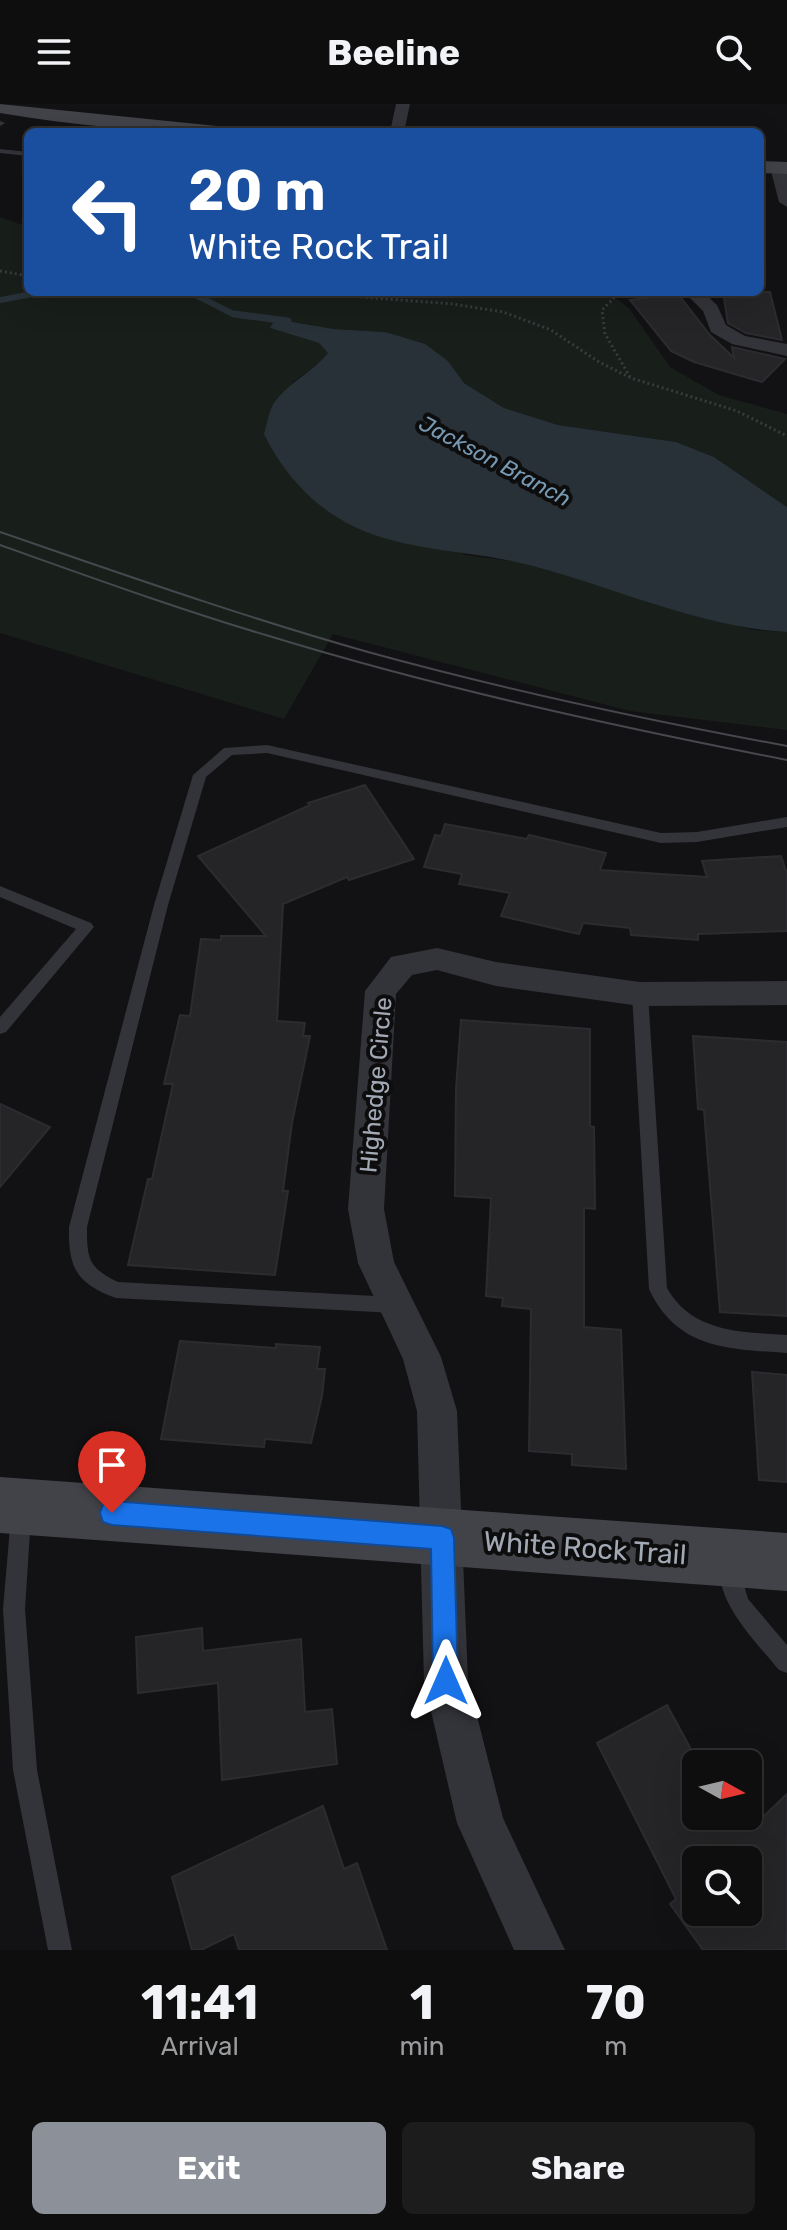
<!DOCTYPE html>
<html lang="en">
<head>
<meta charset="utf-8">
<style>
	:root { --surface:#0e0e0f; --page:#1c1c1d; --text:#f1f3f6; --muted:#9b9c9e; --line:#2e2e2f; --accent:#8c9099 }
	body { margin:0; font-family:Rubik,sans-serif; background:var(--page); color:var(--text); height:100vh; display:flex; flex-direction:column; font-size:30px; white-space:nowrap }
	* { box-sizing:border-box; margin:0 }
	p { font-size:26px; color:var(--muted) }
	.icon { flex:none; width:44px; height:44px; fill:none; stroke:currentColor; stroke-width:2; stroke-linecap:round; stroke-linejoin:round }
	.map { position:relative; height:1846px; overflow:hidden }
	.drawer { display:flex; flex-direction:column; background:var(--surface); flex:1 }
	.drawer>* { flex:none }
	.banner { position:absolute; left:24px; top:24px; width:740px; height:168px; border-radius:12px; box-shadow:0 8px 32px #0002,0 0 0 2px var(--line); background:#1a4fa0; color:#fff; overflow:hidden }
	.needle { width:52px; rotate:98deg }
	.fabs { position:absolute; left:682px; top:1646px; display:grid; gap:16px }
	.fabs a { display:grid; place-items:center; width:80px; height:80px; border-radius:12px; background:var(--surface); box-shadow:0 8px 32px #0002,0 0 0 2px var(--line); font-size:40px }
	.pin { position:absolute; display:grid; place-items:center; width:68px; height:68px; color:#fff; margin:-82px -34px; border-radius:50% 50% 50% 0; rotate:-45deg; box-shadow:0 0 8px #0007 }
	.pin .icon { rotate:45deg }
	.me { position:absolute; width:88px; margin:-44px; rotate:0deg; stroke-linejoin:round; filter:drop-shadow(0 0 6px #0008) }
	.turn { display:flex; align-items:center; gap:28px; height:168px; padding:0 32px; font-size:36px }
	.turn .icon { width:104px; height:104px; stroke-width:2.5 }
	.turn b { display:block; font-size:56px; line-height:68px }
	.eta { display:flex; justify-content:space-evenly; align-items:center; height:136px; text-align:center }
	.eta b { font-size:48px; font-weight:700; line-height:56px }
	.primary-button { display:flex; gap:16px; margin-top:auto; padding:16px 32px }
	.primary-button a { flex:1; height:92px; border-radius:12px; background:var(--accent); color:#fff; font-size:32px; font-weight:700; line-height:92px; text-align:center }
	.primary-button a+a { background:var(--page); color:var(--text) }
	header { display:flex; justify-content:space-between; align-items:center; height:104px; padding:0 32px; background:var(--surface); font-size:36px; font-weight:700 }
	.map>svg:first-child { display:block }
	.green { fill:#181e19 }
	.water { fill:#283138 }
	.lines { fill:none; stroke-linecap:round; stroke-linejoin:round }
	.stream-far1 { stroke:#283138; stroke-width:6 }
	.stream { stroke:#283138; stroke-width:7 }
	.building { fill:#252528; stroke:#2c2c30; stroke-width:2; fill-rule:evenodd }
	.path { stroke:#393b40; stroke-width:3; stroke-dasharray:2 3; stroke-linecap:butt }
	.lane { fill:#333439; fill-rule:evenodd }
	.street { fill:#333439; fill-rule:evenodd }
	.secondary { fill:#414349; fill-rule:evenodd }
	.tram { stroke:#46484e; stroke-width:2 }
	.route { fill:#1a73e8; stroke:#114b97; stroke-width:2 }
	.labels { text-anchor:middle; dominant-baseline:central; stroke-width:8; stroke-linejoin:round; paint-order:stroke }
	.far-water-label { font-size:22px; font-style:italic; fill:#7799b2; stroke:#0d0d0e }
	.street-label { font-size:24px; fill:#a2a9b5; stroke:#0d0d0e }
	.near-street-label { font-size:28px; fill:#a2a9b5; stroke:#0d0d0e }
</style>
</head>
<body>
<header><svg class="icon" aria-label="menu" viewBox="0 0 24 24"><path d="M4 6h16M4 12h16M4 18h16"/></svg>Beeline<svg class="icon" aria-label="search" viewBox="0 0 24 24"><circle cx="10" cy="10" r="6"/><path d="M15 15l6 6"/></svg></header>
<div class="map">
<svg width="787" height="1846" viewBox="0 0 787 1846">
	<rect width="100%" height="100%" fill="#121214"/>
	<path class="green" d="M 0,113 L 28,123 L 28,188 L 608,188 L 629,204 L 670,263 L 719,291 L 787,310 L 787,403 L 714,353 L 676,338 L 558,321 L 504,304 L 464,279 L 448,257 L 385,228 L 334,225 L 275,215 L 271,224 L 319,239 L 329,249 L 320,259 L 293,278 L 464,451 L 513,457 L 594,478 L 695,512 L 754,526 L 787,528 L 787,626 L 630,607 L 333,530 L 284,615 L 0,529 Z"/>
	<path class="water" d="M 275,215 L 334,225 L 385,228 L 425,240 L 448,257 L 464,279 L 504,304 L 558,321 L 676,338 L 714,353 L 787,403 L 787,528 C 694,523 607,479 516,458 C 459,445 398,447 345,418 C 309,398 282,367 264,330 C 267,320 269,307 274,299 C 289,278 313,268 328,249 L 319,239 L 270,224 Z"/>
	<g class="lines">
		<path class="stream-far1" d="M 190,188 L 233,210 L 250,212
			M 0,196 L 43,188"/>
		<path class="stream" d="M 234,210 L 288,217"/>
	</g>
	<path class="building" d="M 723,188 L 770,188 L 782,236 L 746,229 L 728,219 Z
		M 678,190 L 710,231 L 734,254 L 732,243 L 785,255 L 762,278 L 694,258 L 671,247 L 630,196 Z
		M 365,681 L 414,755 L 349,776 L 347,773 L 283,800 L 277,917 L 305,919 L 303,932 L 310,932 L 292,1019 L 283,1087 L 288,1087 L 275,1171 L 128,1161 L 148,1075 L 152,1075 L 173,980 L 164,980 L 180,911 L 190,912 L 201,835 L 221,836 L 221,832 L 266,832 L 198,752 L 310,701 L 308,699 Z
		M 445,720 L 527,735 L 529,731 L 606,749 L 600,766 L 707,773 L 702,757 L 781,752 L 787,770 L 787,827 L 698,830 L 698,836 L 631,831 L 630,824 L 583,819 L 579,830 L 501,812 L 510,789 L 459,780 L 462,770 L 424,763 L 435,731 L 441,732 Z
		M 461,916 L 590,925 L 590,1022 L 594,1023 L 595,1105 L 584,1104 L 584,1223 L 621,1226 L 626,1365 L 572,1361 L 572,1350 L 529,1347 L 531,1205 L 502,1202 L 503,1194 L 486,1192 L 491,1094 L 455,1092 L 456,985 Z
		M 693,932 L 787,938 L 787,1212 L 720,1208 L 704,1006 L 698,1005 Z
		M 0,1000 L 50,1023 L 0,1083 Z
		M 180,1237 L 276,1244 L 276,1240 L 320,1243 L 317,1265 L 325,1265 L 322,1292 L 311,1339 L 265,1335 L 264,1343 L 161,1335 Z
		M 752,1268 L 787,1271 L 787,1378 L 759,1376 Z
		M 202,1524 L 203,1547 L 301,1535 L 305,1608 L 332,1605 L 337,1660 L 222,1676 L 218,1579 L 138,1589 L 136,1533 Z
		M 667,1601 L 699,1660 L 696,1660 L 696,1712 L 764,1712 L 787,1690 L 787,1846 L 703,1846 L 670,1800 L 676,1795 L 597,1639 ZM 696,1756 L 748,1756 L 748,1808 L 696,1808 Z
		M 323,1702 L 344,1765 L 357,1759 L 387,1846 L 239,1846 L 234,1830 L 201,1846 L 192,1846 L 172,1773 Z"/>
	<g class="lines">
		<path class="path" d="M 0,167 L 28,172
			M 296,188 L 453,200 L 503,208 L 551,226 L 599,258 L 631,274 L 737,307 L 787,332
			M 615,188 L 613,195 L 602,206 L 605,230 L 630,273"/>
		<path class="lane" d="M 0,17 L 5,19 L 0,22 Z
			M 0,45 L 28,48 L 28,52 L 0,49 Z
			M 267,641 L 661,729 L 697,728 L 787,713 L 787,723 L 697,738 L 661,739 L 267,649 L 232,651 L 206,673 L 168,801 L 87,1123 C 87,1154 88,1164 118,1178 L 394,1193 L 401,1195 L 403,1201 L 401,1207 L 394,1209 L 116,1194 C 77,1180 68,1164 69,1123 L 154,801 L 193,671 L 224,644 Z
			M 0,782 L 91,819 L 94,823 L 6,928 L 0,930 L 0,913 L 76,825 L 0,793 Z
			M 640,884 L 648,890 L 667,1184 C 692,1229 742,1228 787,1231 L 787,1249 C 728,1245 677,1245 649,1185 L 632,890 Z
			M 21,1402 L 28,1405 L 31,1412 L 25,1505 L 37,1666 L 72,1846 L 48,1846 L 13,1666 L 3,1505 L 11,1412 L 14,1405 Z
			M 730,1453 L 737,1457 L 748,1495 L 787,1541 L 787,1569 L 779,1566 C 759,1541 708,1491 723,1457 Z"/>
		<path class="street" d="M 396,0 L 410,0 L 404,28 L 390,28 Z
			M 778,58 L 783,60 L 787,68 L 787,103 L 779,98 L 770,63 Z
			M 684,188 L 703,188 L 717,201 L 726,221 L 745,232 L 787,240 L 787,252 L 732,240 L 711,228 L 703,207 Z
			M 437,844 L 496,858 L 640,878 L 787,877 L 787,901 L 640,902 L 496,882 L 437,866 L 412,871 L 396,890 L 384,1105 L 394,1158 L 441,1253 L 457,1307 L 468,1577 L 503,1714 L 565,1846 L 514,1846 L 457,1719 L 424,1577 L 417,1307 L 403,1255 L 358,1159 L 348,1105 L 365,887 L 391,853 Z"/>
		<path class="secondary" d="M 0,0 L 217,22 L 227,28 C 150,28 76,22 0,9 Z
			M 760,57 L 787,58 L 787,70 L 760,69 Z
			M 0,1373 L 787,1429 L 787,1487 L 0,1429 Z"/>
		<path class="tram" d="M 0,428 C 122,470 244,513 368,548 C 506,586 646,616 787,642
			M 0,441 C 90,473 178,505 269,532 C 439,584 613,622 787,656"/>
	</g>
	<path class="route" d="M 112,1397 L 442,1422 L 451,1425 L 454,1434 L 458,1577 L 455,1586 L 446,1589 L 437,1586 L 433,1577 L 431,1445 L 112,1421 L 103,1418 L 100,1409 L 103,1401 Z"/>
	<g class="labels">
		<g class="far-water-label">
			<text transform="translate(495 357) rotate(28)">Jackson Branch</text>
		</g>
		<g class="street-label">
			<text transform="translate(376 981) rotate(-85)">Highedge Circle</text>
		</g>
		<g class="near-street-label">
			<text transform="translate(585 1444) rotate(4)">White Rock Trail</text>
		</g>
	</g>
</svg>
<div class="fabs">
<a><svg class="needle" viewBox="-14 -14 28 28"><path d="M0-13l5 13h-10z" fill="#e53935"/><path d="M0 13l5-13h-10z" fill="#9b9c9e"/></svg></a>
<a><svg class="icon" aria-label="search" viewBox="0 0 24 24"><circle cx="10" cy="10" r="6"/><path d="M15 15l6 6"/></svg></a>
</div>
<div class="pin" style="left:112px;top:1409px;background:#d93025"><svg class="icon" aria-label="arrive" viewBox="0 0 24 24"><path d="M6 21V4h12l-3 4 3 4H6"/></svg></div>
<svg class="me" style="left:446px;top:1577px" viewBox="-20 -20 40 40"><path d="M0-17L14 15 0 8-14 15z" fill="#1a73e8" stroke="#fff" stroke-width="4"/></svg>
<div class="banner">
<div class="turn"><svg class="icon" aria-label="left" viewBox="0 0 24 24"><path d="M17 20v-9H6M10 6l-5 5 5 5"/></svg><div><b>20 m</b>White Rock Trail</div></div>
</div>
</div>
<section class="drawer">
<div class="eta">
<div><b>11:41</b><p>Arrival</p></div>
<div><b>1</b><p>min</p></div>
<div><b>70</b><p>m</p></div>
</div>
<div class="primary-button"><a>Exit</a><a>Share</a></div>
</section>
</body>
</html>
